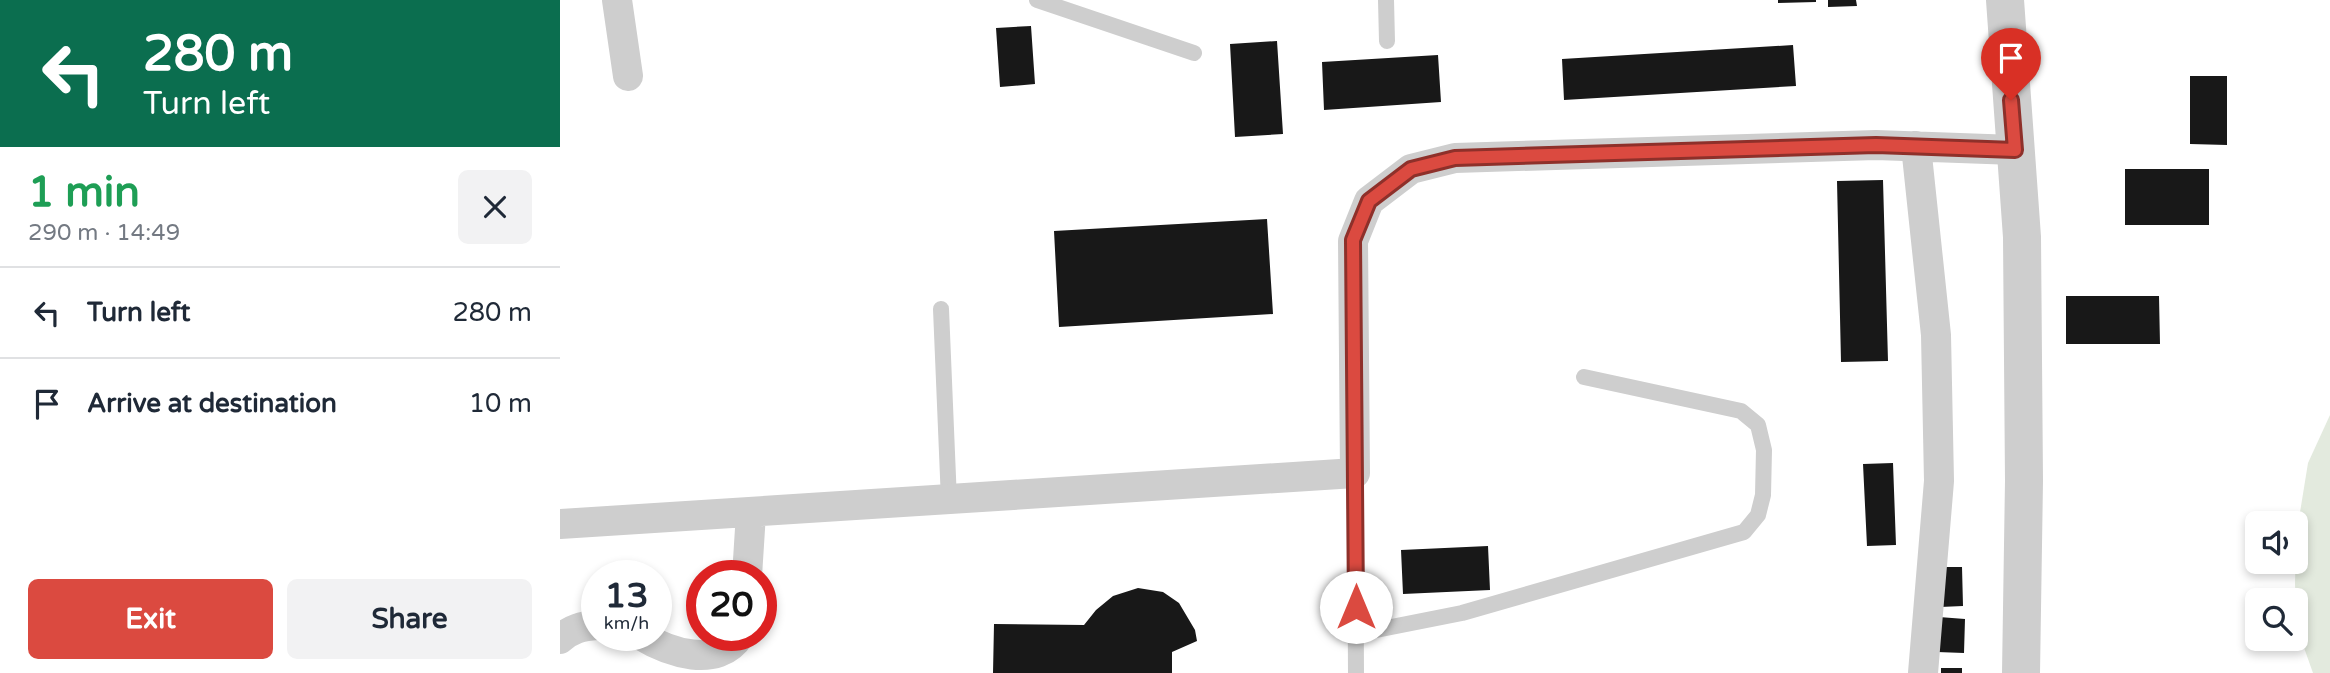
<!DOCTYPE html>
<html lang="en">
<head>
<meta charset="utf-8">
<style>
	:root { --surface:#fff; --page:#f2f2f3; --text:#1f2937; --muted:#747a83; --line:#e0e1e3; --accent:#db4a40 }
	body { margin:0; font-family:"Varela Round",sans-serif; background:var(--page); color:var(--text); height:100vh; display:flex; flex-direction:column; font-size:26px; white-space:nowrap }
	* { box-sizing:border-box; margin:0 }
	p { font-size:23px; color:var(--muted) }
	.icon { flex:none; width:38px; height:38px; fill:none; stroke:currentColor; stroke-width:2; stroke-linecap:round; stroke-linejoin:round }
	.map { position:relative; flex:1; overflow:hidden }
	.details { display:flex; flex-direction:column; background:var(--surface); width:560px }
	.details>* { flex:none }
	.guide { background:#0b6e4f; color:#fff; overflow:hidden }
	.buttons { position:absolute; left:1685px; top:511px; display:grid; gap:14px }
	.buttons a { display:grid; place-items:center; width:63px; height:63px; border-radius:10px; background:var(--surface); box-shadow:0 4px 10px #0003; font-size:35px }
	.speed { position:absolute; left:21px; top:560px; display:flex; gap:14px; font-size:35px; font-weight:700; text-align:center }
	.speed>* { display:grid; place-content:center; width:91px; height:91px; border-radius:50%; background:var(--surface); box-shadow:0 4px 10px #0003; line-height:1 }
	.speed small { font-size:18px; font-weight:400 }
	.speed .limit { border:10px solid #d22; background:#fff; color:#111 }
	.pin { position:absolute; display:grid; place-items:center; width:60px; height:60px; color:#fff; margin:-72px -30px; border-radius:50% 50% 50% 0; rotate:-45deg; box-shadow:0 0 7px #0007 }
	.pin .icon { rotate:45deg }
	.me { position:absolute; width:77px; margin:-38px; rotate:0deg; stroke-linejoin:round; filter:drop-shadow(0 0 5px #0008) }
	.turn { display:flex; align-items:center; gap:24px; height:147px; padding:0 28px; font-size:32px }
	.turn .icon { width:91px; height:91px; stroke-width:2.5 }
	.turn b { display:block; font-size:49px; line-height:60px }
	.round { display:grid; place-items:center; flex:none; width:74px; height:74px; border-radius:10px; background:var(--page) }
	.overview { display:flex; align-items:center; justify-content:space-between; height:119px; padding:0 28px }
	h1 { font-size:42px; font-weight:700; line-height:52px; color:#1e9e55 }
	.action { display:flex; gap:14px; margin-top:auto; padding:14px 28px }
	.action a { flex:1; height:80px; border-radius:10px; background:var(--accent); color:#fff; font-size:28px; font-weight:700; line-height:80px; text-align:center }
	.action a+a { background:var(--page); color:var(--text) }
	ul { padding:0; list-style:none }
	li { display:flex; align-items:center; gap:21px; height:91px; padding:0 28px; border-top:2px solid var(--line) }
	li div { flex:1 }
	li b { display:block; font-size:26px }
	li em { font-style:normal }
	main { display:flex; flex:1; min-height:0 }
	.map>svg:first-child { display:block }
	.green { fill:#e3eade }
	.building { fill:#181818 }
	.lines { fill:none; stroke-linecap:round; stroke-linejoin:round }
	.service { stroke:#cecece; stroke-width:16 }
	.minor { stroke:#cecece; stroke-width:30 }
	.tertiary { stroke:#cecece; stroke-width:38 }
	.route-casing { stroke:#8e302a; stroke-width:18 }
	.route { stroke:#db4a40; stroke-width:12 }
</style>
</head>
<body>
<main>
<section class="details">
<div class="guide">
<div class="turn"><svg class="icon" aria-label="left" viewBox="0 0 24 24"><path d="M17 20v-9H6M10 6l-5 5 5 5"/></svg><div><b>280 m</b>Turn left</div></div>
</div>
<div class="overview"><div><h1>1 min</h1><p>290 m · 14:49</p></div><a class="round"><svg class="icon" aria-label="close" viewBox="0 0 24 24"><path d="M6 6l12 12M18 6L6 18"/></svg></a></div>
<ul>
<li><svg class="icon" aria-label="left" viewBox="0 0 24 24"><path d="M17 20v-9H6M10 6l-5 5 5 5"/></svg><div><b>Turn left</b></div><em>280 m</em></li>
<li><svg class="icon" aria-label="arrive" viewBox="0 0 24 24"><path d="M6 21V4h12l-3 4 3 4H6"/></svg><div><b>Arrive at destination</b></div><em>10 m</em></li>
</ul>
<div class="action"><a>Exit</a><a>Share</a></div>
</section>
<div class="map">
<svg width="1770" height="673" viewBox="0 0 1770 673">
	<rect width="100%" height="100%" fill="#fff"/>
	<path class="green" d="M 1770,415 L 1770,673 L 1753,673 L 1737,628 L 1735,584 L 1736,537 L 1748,463 Z"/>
	<path class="building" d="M 1218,0 L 1256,0 L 1256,2 L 1218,3 Z
		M 1268,0 L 1296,0 L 1297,6 L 1268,7 Z
		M 471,26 L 475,84 L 440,87 L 436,28 Z
		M 717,41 L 723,134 L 675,137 L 670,44 Z
		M 1233,45 L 1236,86 L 1004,100 L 1002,59 Z
		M 878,55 L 881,102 L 764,110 L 762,62 Z
		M 1630,76 L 1667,76 L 1667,145 L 1630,144 Z
		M 1565,169 L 1649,169 L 1649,225 L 1565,225 Z
		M 1323,180 L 1328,361 L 1281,362 L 1277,181 Z
		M 707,219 L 713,314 L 499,327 L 494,231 Z
		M 1506,296 L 1599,296 L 1600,344 L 1506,344 Z
		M 1333,463 L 1336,545 L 1307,546 L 1303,464 Z
		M 928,546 L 930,590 L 843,594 L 841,550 Z
		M 1379,567 L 1402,567 L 1403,606 L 1380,607 Z
		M 578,588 L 603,592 L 619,603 L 635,630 L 637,641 L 612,652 L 612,673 L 433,673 L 434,624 L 524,625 L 536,610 L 553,596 Z
		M 1379,617 L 1405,619 L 1404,653 L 1377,652 Z
		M 1381,668 L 1402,668 L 1402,673 L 1381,673 Z"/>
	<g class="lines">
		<path class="service" d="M 477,0 L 634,53
			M 826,0 L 827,41
			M 381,309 L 389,501
			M 795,473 L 796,673
			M 796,634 L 902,613 L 1184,532 L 1198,515 L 1203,495 L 1204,450 L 1198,425 L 1181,411 L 1024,377"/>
		<path class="minor" d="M 57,0 L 68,76
			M 1356,146 L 1376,335 L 1379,481 L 1363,673
			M 0,524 C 265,509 530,488 795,473 L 793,241 L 809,201 L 851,169 L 895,158 L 1316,145 L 1455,150
			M 187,576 L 191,513
			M 80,635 C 108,652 158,670 180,635
			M 0,639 C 11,629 22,626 37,625"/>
		<path class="tertiary" d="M 1445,0 L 1462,237 L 1464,481 L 1461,673"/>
	</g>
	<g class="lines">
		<g class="route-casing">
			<path id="route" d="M 796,607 L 793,240 L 809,201 L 851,169 L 895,158 L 1316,145 L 1455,150 L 1451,100"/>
		</g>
		<use href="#route" class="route"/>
	</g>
</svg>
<div class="buttons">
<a><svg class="icon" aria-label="sound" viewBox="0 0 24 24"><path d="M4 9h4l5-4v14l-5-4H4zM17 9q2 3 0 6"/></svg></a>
<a><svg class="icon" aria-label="search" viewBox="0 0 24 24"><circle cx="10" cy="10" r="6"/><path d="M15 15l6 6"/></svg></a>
</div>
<div class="speed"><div>13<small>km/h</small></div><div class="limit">20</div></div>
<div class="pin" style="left:1451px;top:100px;background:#d93025"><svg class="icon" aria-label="arrive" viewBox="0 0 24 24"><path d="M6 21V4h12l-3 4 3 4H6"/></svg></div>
<svg class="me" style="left:796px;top:607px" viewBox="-20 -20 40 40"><circle r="19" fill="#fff"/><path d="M0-13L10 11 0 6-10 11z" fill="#db4a40"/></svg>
</div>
</main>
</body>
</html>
